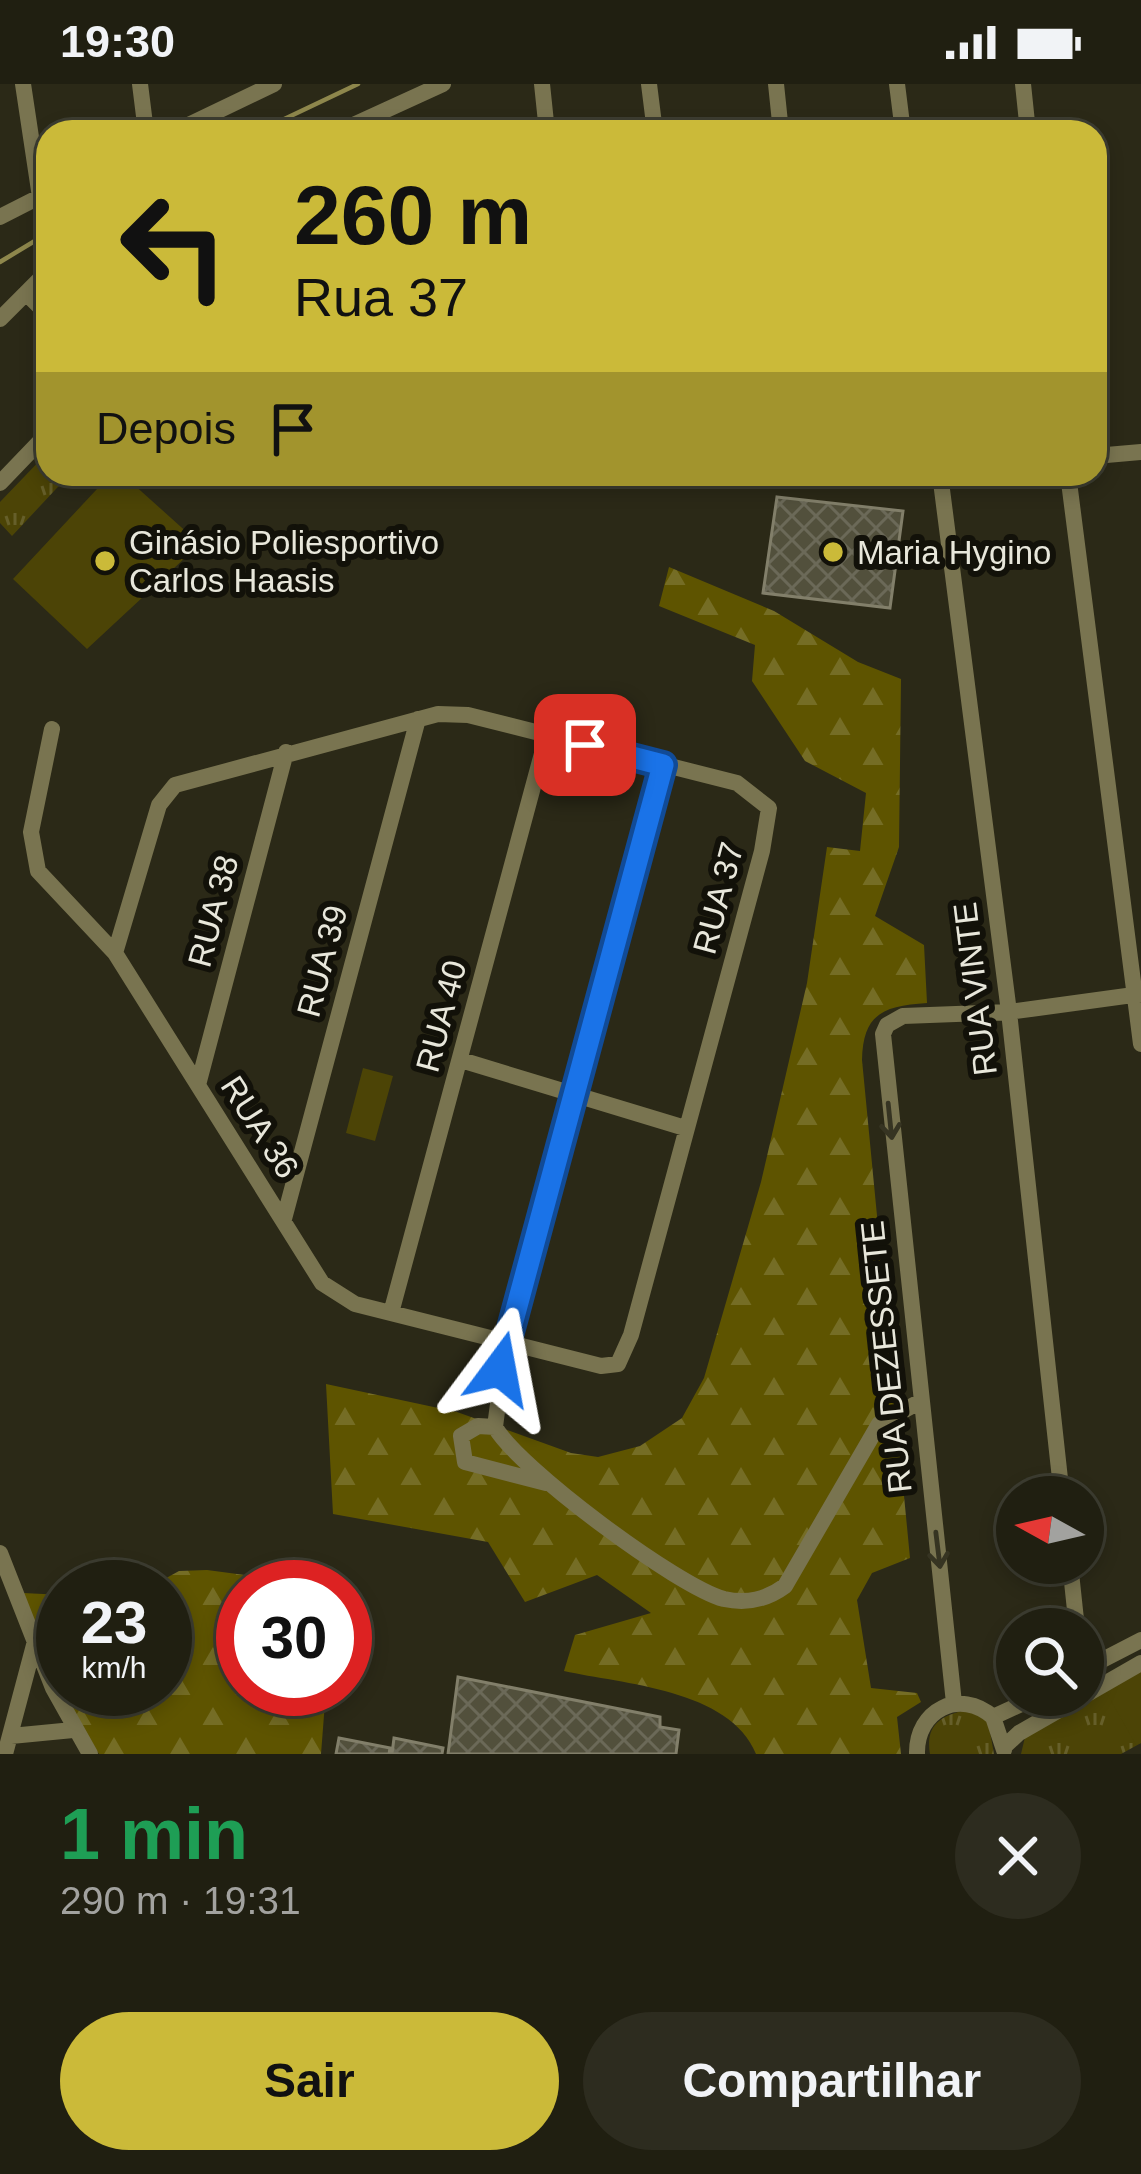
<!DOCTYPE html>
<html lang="pt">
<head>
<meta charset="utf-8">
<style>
	:root { --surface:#201f11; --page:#2d2c1f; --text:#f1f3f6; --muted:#a2a29f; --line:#3d3d31; --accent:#cbba39 }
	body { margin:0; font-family:Helvetica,sans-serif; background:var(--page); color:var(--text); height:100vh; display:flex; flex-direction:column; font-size:45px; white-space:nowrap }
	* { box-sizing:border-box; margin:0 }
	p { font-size:39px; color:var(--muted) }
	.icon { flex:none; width:66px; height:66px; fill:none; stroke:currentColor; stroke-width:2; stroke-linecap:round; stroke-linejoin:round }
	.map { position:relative; height:1670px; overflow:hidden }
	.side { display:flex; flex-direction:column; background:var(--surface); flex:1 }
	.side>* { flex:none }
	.top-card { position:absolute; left:36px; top:36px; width:1071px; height:366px; border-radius:36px; box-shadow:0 6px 18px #0003,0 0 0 3px var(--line); background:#cbba39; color:#111; overflow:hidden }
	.needle { width:78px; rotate:278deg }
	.tools { position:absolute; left:996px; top:1392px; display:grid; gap:24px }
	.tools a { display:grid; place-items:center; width:108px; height:108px; border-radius:50%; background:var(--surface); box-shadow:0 6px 18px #0003,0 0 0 3px var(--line); font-size:60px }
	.speed { position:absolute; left:36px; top:1476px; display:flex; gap:24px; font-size:60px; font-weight:700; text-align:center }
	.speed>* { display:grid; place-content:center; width:156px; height:156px; border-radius:50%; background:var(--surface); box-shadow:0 6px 18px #0003,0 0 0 3px var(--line); line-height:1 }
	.speed small { font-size:30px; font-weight:400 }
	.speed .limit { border:18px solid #d22; background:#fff; color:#111 }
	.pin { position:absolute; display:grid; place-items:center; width:102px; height:102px; color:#fff; margin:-51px; border-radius:24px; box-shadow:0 6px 18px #0006 }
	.me { position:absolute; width:132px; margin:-66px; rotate:13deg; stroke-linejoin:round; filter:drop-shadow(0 0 9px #0008) }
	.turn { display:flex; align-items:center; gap:42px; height:252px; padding:0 60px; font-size:54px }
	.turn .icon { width:156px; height:156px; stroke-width:2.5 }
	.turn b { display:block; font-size:84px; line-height:102px }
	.then { display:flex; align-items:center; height:114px; padding:0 60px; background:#0003; gap:24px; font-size:45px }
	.round { display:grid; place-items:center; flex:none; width:126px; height:126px; border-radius:63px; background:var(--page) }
	.summary { display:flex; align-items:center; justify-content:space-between; height:204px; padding:0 60px }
	h1 { font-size:72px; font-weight:600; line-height:90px; color:#1e9e55 }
	.primary-button { display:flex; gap:24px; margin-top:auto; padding:24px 60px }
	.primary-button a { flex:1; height:138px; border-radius:72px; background:var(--accent); color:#111; font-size:48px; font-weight:600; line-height:138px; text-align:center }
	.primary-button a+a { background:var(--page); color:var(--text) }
	.status { display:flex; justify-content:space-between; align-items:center; height:84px; padding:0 60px; background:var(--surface); direction:ltr }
	.status svg { height:33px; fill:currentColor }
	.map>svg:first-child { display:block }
	.grass { fill:url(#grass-tufts) }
	.forest { fill:url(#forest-firs) }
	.pitch { fill:#4c4406 }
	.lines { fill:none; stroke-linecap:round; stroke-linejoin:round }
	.stream { stroke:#8e874c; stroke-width:4.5 }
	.building { fill:url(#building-cross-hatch); stroke:#827f6a; stroke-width:3 }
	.minor { stroke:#797450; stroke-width:16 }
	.oneway { stroke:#363422 }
	.route-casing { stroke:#114b97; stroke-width:30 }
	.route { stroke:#1a73e8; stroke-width:21 }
	.poi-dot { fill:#cbba39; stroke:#121109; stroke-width:4.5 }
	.labels { text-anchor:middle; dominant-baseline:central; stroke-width:12; stroke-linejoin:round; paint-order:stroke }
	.poi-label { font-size:33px; fill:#e8e7db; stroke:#121109; text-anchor:start }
	.street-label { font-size:33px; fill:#e8e7db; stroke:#121109 }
</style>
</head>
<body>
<div class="status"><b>19:30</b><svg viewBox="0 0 49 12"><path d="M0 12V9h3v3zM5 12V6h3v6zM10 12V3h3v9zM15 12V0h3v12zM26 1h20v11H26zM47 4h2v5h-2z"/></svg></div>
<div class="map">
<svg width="1141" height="1670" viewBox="0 0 1141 1670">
	<defs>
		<pattern id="grass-tufts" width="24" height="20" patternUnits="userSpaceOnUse" patternTransform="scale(3)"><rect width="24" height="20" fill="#4c4406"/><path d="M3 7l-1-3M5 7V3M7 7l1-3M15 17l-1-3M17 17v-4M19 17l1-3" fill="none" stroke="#665f2a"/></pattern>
		<pattern id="forest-firs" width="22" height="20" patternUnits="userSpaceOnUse" patternTransform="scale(3)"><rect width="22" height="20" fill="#5e5400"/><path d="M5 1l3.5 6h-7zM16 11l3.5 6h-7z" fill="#756d25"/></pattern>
		<pattern id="building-cross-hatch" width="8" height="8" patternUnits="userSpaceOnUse" patternTransform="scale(3)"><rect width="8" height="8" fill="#52503c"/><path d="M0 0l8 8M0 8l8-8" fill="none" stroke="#6b6958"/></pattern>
	</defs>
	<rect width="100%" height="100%" fill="#2b2917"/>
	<path class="grass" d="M 48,368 L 48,390 L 70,390 L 12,452 L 0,439 L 0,418 Z
		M 1141,1587 L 1141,1659 L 1121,1670 L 1021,1670 L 1026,1649 Z
		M 967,1626 L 988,1637 L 994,1670 L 930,1670 C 925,1641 941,1631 967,1626 Z"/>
	<path class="forest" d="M 669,483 L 774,527 L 858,578 L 901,595 L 899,763 L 875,832 L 924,861 L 927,919 C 884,922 863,929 862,976 L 910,1474 L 872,1489 L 857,1516 L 871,1604 L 917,1609 L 921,1618 L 897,1633 L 901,1670 L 756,1670 C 730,1605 622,1600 564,1587 L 575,1551 L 651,1529 L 597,1491 L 525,1518 L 488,1458 L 333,1430 L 326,1300 L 457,1328 L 571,1369 L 598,1373 L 640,1362 L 682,1334 L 704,1294 L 761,1098 L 807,899 L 827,763 L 860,767 L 866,709 L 805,677 L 752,597 L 755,561 L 659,522 Z
		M 207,1486 L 276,1495 L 277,1503 L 243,1503 L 243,1605 L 326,1605 L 321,1670 L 99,1670 L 77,1640 L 23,1509 L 63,1511 L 63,1605 L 165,1605 L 165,1503 L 150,1503 L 179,1487 Z"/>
	<path class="pitch" d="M 111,390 L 122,390 L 200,460 L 87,565 L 13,495 Z
		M 363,984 L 393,992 L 375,1057 L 346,1049 Z
		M 1141,1587 L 1141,1659 L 1136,1661 L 1105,1606 Z"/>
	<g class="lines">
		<path class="stream" d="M 257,48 L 358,0
			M 0,178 L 48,149"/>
	</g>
	<path class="building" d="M 777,413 L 903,427 L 890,524 L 763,509 Z
		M 458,1593 L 660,1633 L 660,1643 L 679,1646 L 676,1670 L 448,1670 Z
		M 339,1654 L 390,1664 L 389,1670 L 336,1670 Z
		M 394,1654 L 443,1664 L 442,1670 L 392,1670 Z"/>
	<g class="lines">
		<path class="minor" d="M 23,0 L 40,113
			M 140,0 L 146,48
			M 542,0 L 547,48
			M 649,0 L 655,48
			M 776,0 L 781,48
			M 897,0 L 903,48
			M 1023,0 L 1028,48
			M 174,48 L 274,0
			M 338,48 L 443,0
			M 0,133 L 47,109
			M 26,209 L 48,231
			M 0,235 L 48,187
			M 1095,372 L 1141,368
			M 940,390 L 1009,928 L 1062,1413
			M 1068,390 L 1141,960
			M 0,399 L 48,349
			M 52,645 L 31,748 L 38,787 L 115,869 L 322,1199 L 355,1220 L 601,1282 L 618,1280 L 631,1251 L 762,767 L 769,724 L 737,699 L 468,631 L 438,630 L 175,701 L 159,721 L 115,869
			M 663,681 L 506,1258 L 495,1343 C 518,1384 678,1503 724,1515 C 747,1520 766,1516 785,1502 L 879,1340 L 921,1317
			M 461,976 L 685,1044
			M 198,1001 L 286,668
			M 284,1135 L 418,635
			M 391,1229 L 547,651
			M 495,1343 L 478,1342 L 461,1352 L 465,1378 L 546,1399
			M 0,1469 L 53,1604 L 90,1670
			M 1070,1479 L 1077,1545
			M 1083,1586 L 1141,1556
			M 954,1619 L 883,950 L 887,941 L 903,932 L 1009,928 L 1141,910
			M 993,1633 L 1041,1611
			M 11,1652 L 73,1646
			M 1005,1662 L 1019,1649 L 1141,1579
			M 5,1670 L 34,1561
			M 917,1670 C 916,1626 960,1604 993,1633 L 1004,1666"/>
	</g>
	<defs><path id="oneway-shaft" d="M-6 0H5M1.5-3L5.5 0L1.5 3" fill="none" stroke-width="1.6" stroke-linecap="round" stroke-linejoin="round" transform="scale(3)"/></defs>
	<g class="oneway">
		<use href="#oneway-shaft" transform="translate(890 1037) rotate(84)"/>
		<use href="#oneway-shaft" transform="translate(938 1466) rotate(83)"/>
	</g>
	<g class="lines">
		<g class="route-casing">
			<path id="route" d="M 500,1285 L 663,681 L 585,661"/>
		</g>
		<use href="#route" class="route"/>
	</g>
	<g class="poi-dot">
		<circle cx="833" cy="468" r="12"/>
		<circle cx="105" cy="477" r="12"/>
	</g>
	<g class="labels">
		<g class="poi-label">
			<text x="129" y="458">Ginásio Poliesportivo<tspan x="129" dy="38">Carlos Haasis</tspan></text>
			<text x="857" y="468">Maria Hygino</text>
		</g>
		<g class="street-label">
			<text transform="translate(718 814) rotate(-75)">RUA 37</text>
			<text transform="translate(213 827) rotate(-75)">RUA 38</text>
			<text transform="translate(322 877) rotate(-75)">RUA 39</text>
			<text transform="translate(975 905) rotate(-97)">RUA VINTE</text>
			<text transform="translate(441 932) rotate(-75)">RUA 40</text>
			<text transform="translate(260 1043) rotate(57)">RUA 36</text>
			<text transform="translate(886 1273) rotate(-96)">RUA DEZESSETE</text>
		</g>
	</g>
</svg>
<div class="tools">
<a><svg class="needle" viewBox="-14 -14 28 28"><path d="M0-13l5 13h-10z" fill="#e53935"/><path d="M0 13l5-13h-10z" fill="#a2a29f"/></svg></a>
<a><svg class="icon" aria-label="search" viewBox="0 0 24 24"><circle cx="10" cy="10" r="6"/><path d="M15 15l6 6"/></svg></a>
</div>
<div class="speed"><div>23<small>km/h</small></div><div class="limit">30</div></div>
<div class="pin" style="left:585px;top:661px;background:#d93025"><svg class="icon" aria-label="arrive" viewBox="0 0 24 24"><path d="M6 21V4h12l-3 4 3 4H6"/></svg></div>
<svg class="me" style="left:500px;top:1285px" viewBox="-20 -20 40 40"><path d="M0-17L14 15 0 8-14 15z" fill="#1a73e8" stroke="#fff" stroke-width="4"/></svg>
<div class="top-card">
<div class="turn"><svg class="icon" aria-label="left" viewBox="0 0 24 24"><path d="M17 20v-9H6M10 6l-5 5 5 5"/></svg><div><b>260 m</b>Rua 37</div></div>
<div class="then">Depois<svg class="icon" aria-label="arrive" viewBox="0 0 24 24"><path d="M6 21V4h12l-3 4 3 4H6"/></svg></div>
</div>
</div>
<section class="side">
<div class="summary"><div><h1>1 min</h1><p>290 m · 19:31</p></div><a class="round"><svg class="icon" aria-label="close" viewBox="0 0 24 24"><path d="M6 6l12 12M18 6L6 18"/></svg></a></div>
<div class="primary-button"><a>Sair</a><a>Compartilhar</a></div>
</section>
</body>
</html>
